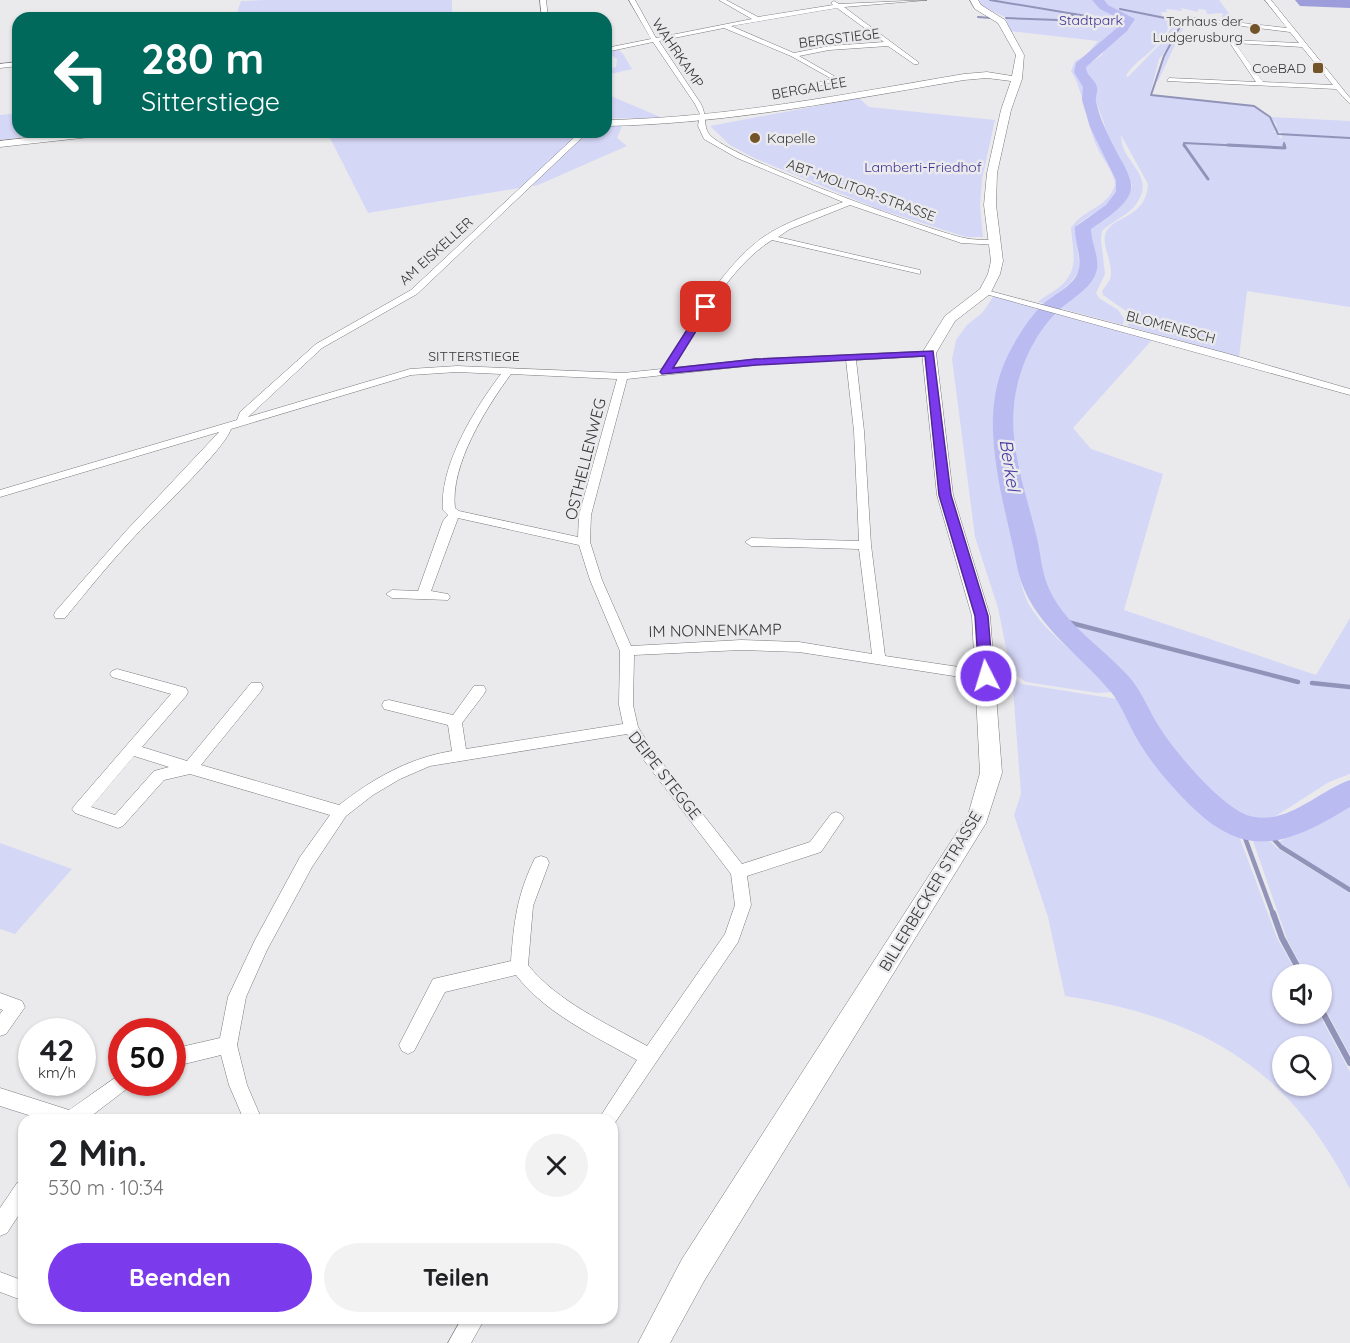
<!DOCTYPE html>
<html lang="de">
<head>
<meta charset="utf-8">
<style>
	:root { --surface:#fff; --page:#f2f2f2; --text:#202124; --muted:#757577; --accent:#7c3aed }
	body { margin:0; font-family:Quicksand,sans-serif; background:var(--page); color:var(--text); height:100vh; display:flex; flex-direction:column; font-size:22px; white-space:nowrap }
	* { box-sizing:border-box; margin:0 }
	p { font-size:20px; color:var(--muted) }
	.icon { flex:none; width:33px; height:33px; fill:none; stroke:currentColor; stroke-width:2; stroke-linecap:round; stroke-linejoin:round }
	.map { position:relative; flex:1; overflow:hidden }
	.sheet { position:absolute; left:18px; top:1114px; width:600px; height:210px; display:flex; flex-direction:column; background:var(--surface); border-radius:18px; box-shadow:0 2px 4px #0004 }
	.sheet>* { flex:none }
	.top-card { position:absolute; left:12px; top:12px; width:600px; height:126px; border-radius:18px; box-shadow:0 2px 4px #0004; background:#00695c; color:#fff; overflow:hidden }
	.controls { position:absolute; left:1272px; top:964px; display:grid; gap:12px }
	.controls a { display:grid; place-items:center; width:60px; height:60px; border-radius:50%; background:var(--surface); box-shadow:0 2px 4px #0004; font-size:30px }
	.speed { position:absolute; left:18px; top:1018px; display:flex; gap:12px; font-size:30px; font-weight:700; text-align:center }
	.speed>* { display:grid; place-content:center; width:78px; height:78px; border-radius:50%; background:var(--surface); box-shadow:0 2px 4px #0004; line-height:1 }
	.speed small { font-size:15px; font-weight:400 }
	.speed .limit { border:9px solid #d22; background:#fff; color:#111 }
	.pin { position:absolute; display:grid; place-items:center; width:51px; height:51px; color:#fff; margin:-26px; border-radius:12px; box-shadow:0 3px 9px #0006 }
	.me { position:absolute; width:66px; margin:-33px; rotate:355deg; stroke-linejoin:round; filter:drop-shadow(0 0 4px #0008) }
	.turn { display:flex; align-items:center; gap:21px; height:126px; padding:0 30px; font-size:27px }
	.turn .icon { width:78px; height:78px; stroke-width:2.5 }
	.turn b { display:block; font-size:42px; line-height:51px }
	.round { display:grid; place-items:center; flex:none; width:63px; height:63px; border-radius:32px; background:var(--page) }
	.summary { display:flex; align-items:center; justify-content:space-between; height:102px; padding:0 30px }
	h1 { font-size:36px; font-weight:700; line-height:45px }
	.primary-button { display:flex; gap:12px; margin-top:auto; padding:12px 30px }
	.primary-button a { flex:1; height:69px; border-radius:36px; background:var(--accent); color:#fff; font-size:24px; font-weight:700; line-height:69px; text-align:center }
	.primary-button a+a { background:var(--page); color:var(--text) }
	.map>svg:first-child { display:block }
	.green { fill:#d5d7f7; fill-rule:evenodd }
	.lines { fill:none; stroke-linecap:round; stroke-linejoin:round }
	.stream-far3 { stroke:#9293b9; stroke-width:2 }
	.stream-far2 { stroke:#9293b9; stroke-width:3 }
	.stream-far1 { stroke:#9293b9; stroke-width:4.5 }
	.stream { stroke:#9293b9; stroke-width:6 }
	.river { fill:#b9bbf1; fill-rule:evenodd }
	.street-casing { stroke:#7a7a7d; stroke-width:1 }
	.secondary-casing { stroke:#7a7a7d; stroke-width:1 }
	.street { fill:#fff; fill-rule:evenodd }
	.secondary { fill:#fff; fill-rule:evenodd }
	.wall { fill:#9c9dda }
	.route { fill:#7c3aed; stroke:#51269a; stroke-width:1.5 }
	.poi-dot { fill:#735429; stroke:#eaeaed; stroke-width:2 }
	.labels { text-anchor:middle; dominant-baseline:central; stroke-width:5; stroke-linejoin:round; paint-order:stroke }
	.far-park-label { font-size:14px; fill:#3e2f93; stroke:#eaeaed }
	.far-poi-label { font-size:14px; fill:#363637; stroke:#eaeaed; text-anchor:end }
	.far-street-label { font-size:14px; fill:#363637; stroke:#eaeaed }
	.street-label { font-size:16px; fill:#363637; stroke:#eaeaed }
	.water-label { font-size:18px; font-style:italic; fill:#493ea3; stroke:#eaeaed }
</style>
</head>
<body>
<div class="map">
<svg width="1350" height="1343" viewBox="0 0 1350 1343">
	<rect width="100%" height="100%" fill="#eaeaed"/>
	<path class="green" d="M 265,0 L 452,0 L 452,18 L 235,18 L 241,1 Z
		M 981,0 L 1219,0 L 1234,20 L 1222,17 L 1223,13 L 1207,14 L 1206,10 L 1198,9 L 1198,12 L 1181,8 L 1182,11 L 1166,9 L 1167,12 L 1161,12 L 1162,16 L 1176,18 L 1169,20 C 1170,45 1136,57 1126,76 L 1128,77 L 1164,40 L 1174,22 L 1180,20 L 1186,22 L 1158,81 L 1156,81 L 1165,56 L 1182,27 L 1181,21 L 1168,48 L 1159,59 L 1150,95 L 1258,107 L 1274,123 L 1275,131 L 1271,132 L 1276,132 L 1281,139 L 1282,135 L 1279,134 L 1283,133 L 1277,131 L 1276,123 L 1270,117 L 1350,121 L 1350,307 L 1247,291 L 1239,357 L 1127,326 L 1131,319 L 1126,311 L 1103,295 L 1102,291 C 1105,287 1108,283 1110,279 C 1115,264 1100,245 1106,232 C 1115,215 1146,218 1148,184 L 1121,135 C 1120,164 1161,176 1133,208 C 1124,217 1111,222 1102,231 L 1101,240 L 1105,274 L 1096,293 L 1099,298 L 1118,310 L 1124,319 L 1123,325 L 1059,308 L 1091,279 C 1097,263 1083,243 1091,229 C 1101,211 1126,213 1132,186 L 1129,175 L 1113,149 L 1095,98 L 1095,87 L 1084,67 L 1101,56 L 1106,48 L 1128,28 L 1120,27 L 1092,54 L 1078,61 L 1075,67 L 1075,72 L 1083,83 L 1083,97 L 1096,133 L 1119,181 C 1119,208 1088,211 1075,228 L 1080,270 L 1069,284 L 1046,304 L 1038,302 C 1043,297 1048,295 1054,291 C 1081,273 1073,255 1071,228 C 1083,209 1108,208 1115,185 C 1114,171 1102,159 1097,147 C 1087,124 1083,90 1071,71 L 1075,61 L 1091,53 L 1089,52 L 1098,41 L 1010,31 L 1005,17 L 981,6 L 978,1 Z
		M 613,50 L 619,50 L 623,54 L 632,69 L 606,75 L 606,70 L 616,67 L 617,59 L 611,55 L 606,56 L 606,51 Z
		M 606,94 L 665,119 L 606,118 Z
		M 859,98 L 869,107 L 995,120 L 982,179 L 980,206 L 983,237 L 966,237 L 878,209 L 754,158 L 730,145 L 710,126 Z
		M 18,113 L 18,132 L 62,132 L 0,140 L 0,115 Z
		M 606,126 L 622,126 L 617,138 L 627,146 L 538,185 L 368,213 L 327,132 L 606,132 Z
		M 996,296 L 1042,309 C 998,355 987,402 996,465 C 999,488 1008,512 1013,536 C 1018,560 1018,590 1033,611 C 1055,643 1090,661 1113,692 L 1097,693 L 1026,682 L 1011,672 L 998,608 L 975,537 L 952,359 L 956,340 L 967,325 L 983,312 L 993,297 Z
		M 1055,312 L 1148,338 L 1151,341 L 1073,428 L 1091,449 L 1163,474 L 1124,610 L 1316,675 L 1350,618 L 1350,774 L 1329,782 L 1276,816 L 1261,820 L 1247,820 L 1229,812 L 1170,748 L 1146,714 L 1137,693 L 1126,675 L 1060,614 L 1049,597 L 1015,455 L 1012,420 L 1018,369 L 1031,342 Z
		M 1012,676 L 1022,684 L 1117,699 L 1137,740 L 1194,800 L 1215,819 L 1239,836 L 1277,938 L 1298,975 L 1282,975 L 1282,1014 L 1319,1014 L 1350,1072 L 1350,1189 C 1287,1065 1198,1017 1065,996 L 1048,917 L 1014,815 L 1021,794 ZM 1282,1047 L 1322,1047 L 1322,1086 L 1282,1086 Z
		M 1350,803 L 1350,888 L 1285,848 L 1279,842 Z
		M 1253,841 L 1271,842 L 1277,848 L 1350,893 L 1350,1055 L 1322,1003 L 1322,975 L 1306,975 L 1287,939 Z
		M 0,843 L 72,869 L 15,934 L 0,929 Z"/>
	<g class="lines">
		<path class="stream-far3" d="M 990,0 L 1128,23
			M 1120,9 L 1170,19
			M 978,17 L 991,18
			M 1006,18 L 1058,20 L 1075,14
			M 1176,21 L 1182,23 L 1164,56 L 1151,95 L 1254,106 L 1270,117 L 1278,134 L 1350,138
			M 1284,143 L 1285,146
			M 1184,146 L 1184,143 L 1244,146"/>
		<path class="stream-far2" d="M 1184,145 L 1208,179
			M 1228,145 L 1285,148 L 1284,145"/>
		<path class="stream-far1" d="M 1052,618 L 1298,682
			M 1312,683 L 1350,687
			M 1241,827 L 1273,914
			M 1266,831 L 1281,847 L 1350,890"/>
		<path class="stream" d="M 1273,913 L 1282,938 L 1302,975
			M 1322,1011 L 1350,1063"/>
		<path class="river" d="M 1092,0 L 1104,0 L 1108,5 L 1135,19 L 1127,31 L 1086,67 C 1086,76 1095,79 1097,87 C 1098,92 1095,97 1096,101 C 1098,110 1101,120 1105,128 C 1129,184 1155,187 1091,229 C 1091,242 1099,256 1097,269 C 1093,290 1067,300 1054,315 C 1032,338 1017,373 1014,405 C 1009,449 1027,496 1037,538 C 1041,556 1042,575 1050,591 C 1067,627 1104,648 1130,678 C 1143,693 1149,712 1160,728 C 1175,752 1223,809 1250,816 C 1287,826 1318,791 1350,780 L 1350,807 C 1287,845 1246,862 1188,803 C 1170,785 1153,765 1140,744 C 1129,727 1123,707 1111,692 C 1078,652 1031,624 1018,571 C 1006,505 977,429 1004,364 C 1013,343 1026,322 1041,306 C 1052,295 1073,287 1078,272 C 1083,258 1074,242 1075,227 L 1106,205 L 1116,192 L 1116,180 L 1090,127 L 1082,100 L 1083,87 L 1074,72 L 1076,63 L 1118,27 L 1122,20 L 1100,9 Z"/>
		<g class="street-casing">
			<path id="street" d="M 540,0 L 546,0 L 548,18 L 542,18 Z
				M 629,0 L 635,0 L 656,38 L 752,19 L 719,0 L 726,0 L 758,17 L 833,5 L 831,3 L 834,1 L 839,4 L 927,0 L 844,7 L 918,62 L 918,64 L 914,64 L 888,46 L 829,50 L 799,56 L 841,80 L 798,91 L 796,88 L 832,79 L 791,56 L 724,28 L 659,41 L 701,104 C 707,115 703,126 709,134 C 726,157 928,230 964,238 C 974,240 986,240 996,240 L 1000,243 L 999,245 L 961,243 L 850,205 L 790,229 L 778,237 L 920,270 L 920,274 L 772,240 C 729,267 699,325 673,368 L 756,359 L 932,351 L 934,353 L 929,356 L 856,360 L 864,431 L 871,545 L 885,656 L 986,671 L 993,676 L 986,681 L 799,652 L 741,650 L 634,655 L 633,705 L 638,727 L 653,751 L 742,864 L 810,842 L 831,814 L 836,812 L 841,814 L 844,818 L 821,852 L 747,876 L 751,905 L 738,942 L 612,1127 L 612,1120 L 598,1120 L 637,1060 C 595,1036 546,1014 516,975 L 445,992 L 414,1051 L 408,1054 L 402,1051 L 399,1045 L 433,979 L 511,961 C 514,921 517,895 535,858 L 541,856 L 547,858 L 549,863 L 533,906 L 528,965 C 558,1002 606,1023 647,1046 L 725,934 L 735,905 L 731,874 L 643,759 L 627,734 L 430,766 L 400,779 L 373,795 L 346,816 L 312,867 L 267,950 L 246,997 L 237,1045 L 247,1085 L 262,1120 L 244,1120 L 229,1085 L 221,1055 L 172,1067 L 172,1049 L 220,1038 L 228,997 L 255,940 L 300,857 L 330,815 L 190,774 L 164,780 L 123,826 L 118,828 L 75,813 L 72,809 L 75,805 L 171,694 L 112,677 L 110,674 L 112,671 L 117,669 L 186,688 L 188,692 L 186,696 L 142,747 L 187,761 L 251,683 L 261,683 L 263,687 L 261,691 L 201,765 L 339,805 C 374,778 409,758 452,751 L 448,725 L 384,709 L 382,705 L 384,701 L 389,700 L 453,715 L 474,686 L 484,686 L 486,690 L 484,694 L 462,723 L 466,749 L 623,724 L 619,705 L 620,651 L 590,580 L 579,545 L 458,518 L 431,591 L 448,594 L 450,597 L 448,600 L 392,598 L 386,594 L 392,590 L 418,591 L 443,521 L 448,515 L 443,510 C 439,466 475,408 501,374 L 457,372 L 411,375 L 231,429 C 224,450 155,515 136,535 C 111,561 88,590 65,618 L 55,618 L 54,615 L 55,612 L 126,531 L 219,432 L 0,497 L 0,490 L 237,420 L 240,412 L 316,344 L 411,290 L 580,132 L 588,132 L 417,294 L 322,348 L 248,417 L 410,369 L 457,366 L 623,373 L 662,369 C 687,330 717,276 752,246 C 776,224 812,214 843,202 L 737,158 L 704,139 L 698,126 L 700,114 L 695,104 L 653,42 L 606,52 L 606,48 L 651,39 ZM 837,8 L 884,42 L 829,46 L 794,53 L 731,26 ZM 846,360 L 854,431 L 859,541 L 751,538 L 745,542 L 751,546 L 859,549 L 872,654 L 799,642 L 741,640 L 631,646 L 602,580 L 590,542 L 591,515 L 627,379 L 756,365 ZM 511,374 L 617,379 L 579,515 L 578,537 L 459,511 L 455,508 C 450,465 486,408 511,374 ZM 134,756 L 169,767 L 154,771 L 115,815 L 91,807 Z
				M 1265,0 L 1271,0 L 1350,98 L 1350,104 L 1336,89 L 1167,81 L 1169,78 L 1256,82 L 1228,40 L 1299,43 L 1290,32 L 1185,19 L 1188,17 L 1287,28 ZM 1235,43 L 1302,47 L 1333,85 L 1263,82 Z
				M 18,62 L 18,66 L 0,68 L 0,64 Z
				M 982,289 L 1225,353 L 1350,389 L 1350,395 L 982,293 Z
				M 0,993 L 22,1001 L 25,1007 L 6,1034 L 0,1036 L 0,1014 L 3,1010 L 0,1009 Z
				M 122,1073 L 122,1083 L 131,1083 L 128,1088 L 86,1120 L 44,1120 L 0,1106 L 0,1088 L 69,1110 Z
				M 24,1180 L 24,1207 L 7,1233 L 0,1236 L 0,1208 L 17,1183 Z
				M 0,1272 L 24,1281 L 24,1301 L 0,1292 Z
				M 462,1318 L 485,1318 L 471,1343 L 448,1343 Z"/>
		</g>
		<g class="secondary-casing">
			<path id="secondary" d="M 970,0 L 978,0 L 981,5 L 1005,20 L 1024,55 L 1022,79 L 1011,110 L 997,173 L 996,205 L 1003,261 L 1000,274 L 990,294 L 955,321 L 936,353 L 953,495 L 990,616 L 1002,773 L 986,823 L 704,1281 L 670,1343 L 638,1343 L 682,1259 L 968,815 L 980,773 L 972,616 L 937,495 L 922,353 L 945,316 L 980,289 L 988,274 L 991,261 L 984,205 L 987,173 L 1001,110 L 1011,81 L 987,78 L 964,80 C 845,100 727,124 606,126 L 606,120 C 727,118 845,94 964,74 L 987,72 L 1012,76 L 1016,55 L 998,23 L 975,9 Z
				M 80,132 L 113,132 L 108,135 L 0,147 L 0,141 Z"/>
		</g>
		<use href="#street" class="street"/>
		<use href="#secondary" class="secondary"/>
	</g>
	<path class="wall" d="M 1295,0 L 1350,0 L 1350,8 L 1300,6 Z"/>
	<path class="route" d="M 703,305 L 711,307 L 673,368 L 756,359 L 933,351 L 951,495 L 988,616 L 993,676 L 991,680 L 986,681 L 979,676 L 975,616 L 939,495 L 925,356 L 756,365 L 662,374 L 660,372 Z"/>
	<g class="poi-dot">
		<circle cx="1255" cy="29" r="6"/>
		<rect x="1312" y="62" width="12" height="12" rx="3"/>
		<circle cx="755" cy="138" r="6"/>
	</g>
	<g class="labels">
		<g class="far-park-label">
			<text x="1091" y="20">Stadtpark</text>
			<text x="923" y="167">Lamberti-Friedhof</text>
		</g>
		<g class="far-poi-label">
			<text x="1243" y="21">Torhaus der<tspan x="1243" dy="16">Ludgerusburg</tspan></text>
			<text x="1306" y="68">CoeBAD</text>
			<text x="767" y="138" text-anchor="start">Kapelle</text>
		</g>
		<g class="far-street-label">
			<text transform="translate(839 38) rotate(-7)">BERGSTIEGE</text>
			<text transform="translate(678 53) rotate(56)">WAHRKAMP</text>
			<text transform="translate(809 88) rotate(-10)">BERGALLEE</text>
			<text transform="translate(861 190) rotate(20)">ABT-MOLITOR-STRASSE</text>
			<text transform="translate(436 251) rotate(-42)">AM EISKELLER</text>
			<text transform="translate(1171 327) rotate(15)">BLOMENESCH</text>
			<text x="474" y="356">SITTERSTIEGE</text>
		</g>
		<g class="street-label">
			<text transform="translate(585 459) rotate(-76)">OSTHELLENWEG</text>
			<text transform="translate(715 630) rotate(-1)">IM NONNENKAMP</text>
			<text transform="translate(665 775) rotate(52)">DEIPE STEGGE</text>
			<text transform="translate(930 891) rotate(-59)">BILLERBECKER STRASSE</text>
		</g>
		<g class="water-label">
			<text transform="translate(1010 465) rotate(81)">Berkel</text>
		</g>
	</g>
</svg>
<div class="controls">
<a><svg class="icon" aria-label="sound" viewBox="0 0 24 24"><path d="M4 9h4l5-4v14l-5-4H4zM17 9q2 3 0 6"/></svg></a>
<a><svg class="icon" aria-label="search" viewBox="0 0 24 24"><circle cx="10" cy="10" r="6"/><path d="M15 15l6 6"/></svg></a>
</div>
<div class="speed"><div>42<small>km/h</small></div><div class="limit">50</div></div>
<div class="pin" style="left:706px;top:307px;background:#d93025"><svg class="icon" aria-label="arrive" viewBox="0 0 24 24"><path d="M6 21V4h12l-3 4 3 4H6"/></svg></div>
<svg class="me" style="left:986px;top:676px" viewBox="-20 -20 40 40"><circle r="17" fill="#7c3aed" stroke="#fff" stroke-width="3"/><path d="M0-11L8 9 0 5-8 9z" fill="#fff"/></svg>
<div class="top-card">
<div class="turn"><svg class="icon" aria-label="left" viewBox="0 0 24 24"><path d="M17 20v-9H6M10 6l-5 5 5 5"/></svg><div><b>280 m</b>Sitterstiege</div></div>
</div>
<section class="sheet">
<div class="summary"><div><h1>2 Min.</h1><p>530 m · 10:34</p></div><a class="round"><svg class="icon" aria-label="close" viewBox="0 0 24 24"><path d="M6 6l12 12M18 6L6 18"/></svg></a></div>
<div class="primary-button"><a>Beenden</a><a>Teilen</a></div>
</section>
</div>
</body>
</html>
